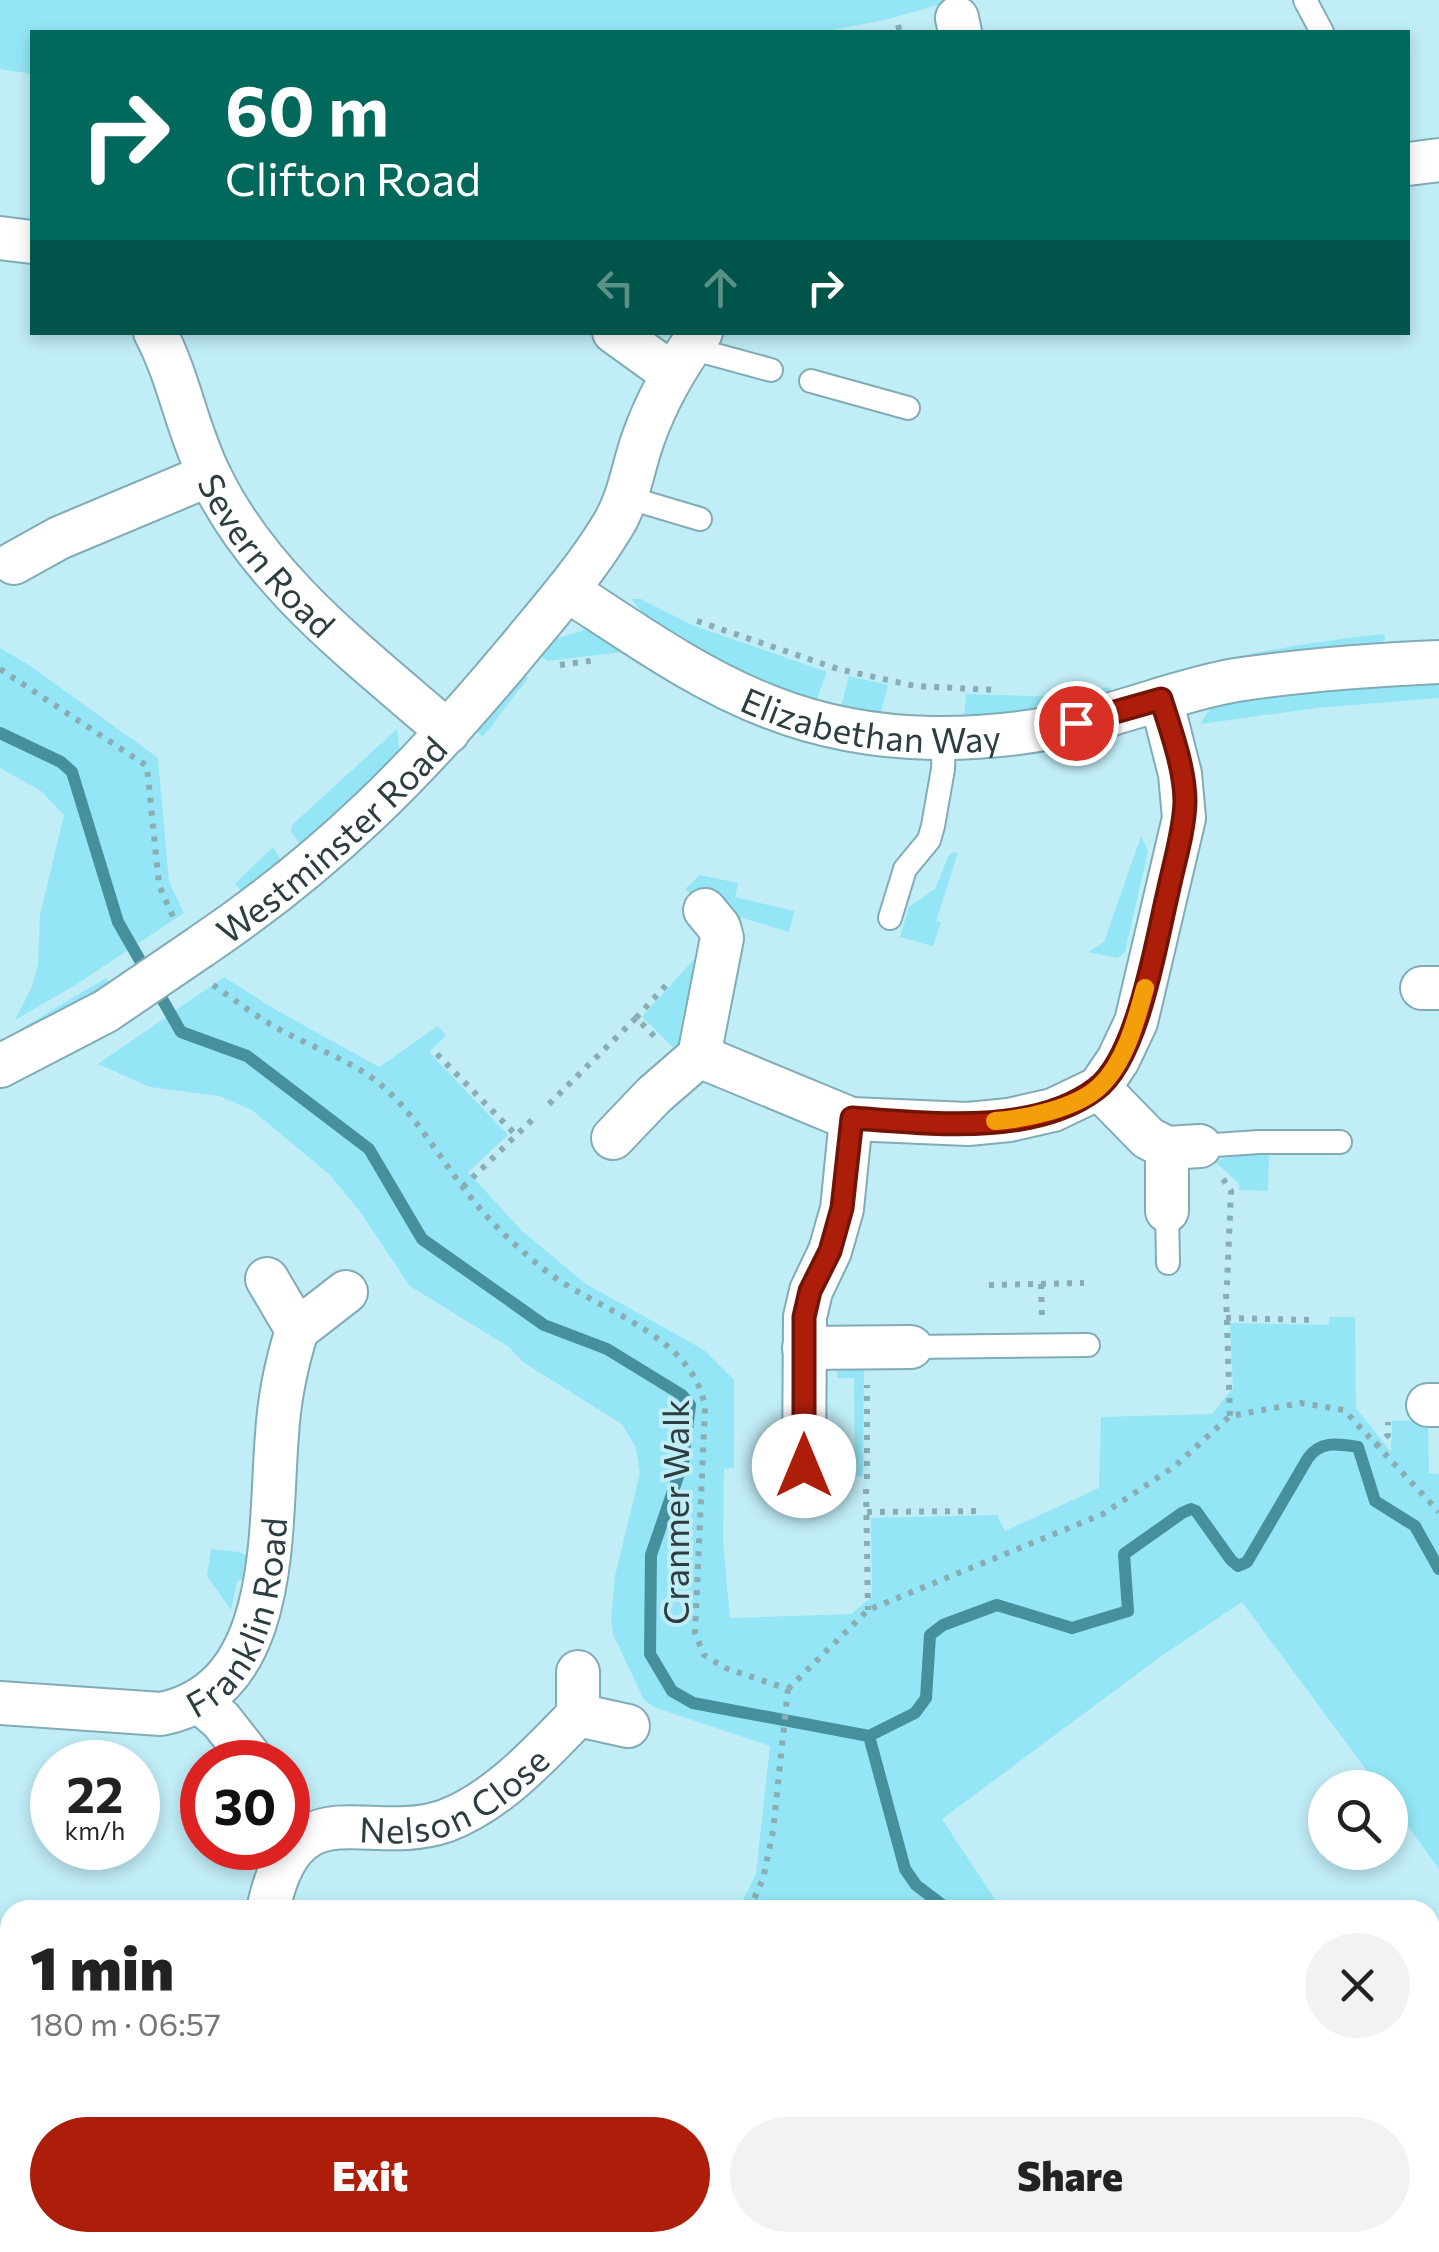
<!DOCTYPE html>
<html lang="en">
<head>
<meta charset="utf-8">
<style>
	:root { --surface:#fff; --page:#f2f2f2; --text:#222; --muted:#767676; --accent:#ad1e0a }
	body { margin:0; font-family:Commissioner,sans-serif; background:var(--page); color:var(--text); height:100vh; display:flex; flex-direction:column; font-size:38px; white-space:nowrap }
	* { box-sizing:border-box; margin:0 }
	p { font-size:32px; color:var(--muted) }
	.icon { flex:none; width:55px; height:55px; fill:none; stroke:currentColor; stroke-width:2; stroke-linecap:round; stroke-linejoin:round }
	.map { position:relative; flex:1; overflow:hidden }
	.side { position:absolute; left:0px; top:1900px; width:1440px; height:352px; display:flex; flex-direction:column; background:var(--surface); border-radius:30px 30px 0 0; box-shadow:0 5px 15px #0003 }
	.side>* { flex:none }
	.top-card { position:absolute; left:30px; top:30px; width:1380px; height:305px; border-radius:0px; box-shadow:0 5px 15px #0003; background:#00695c; color:#fff; overflow:hidden }
	.controls { position:absolute; left:1308px; top:1770px; display:grid; gap:20px }
	.controls a { display:grid; place-items:center; width:100px; height:100px; border-radius:50%; background:var(--surface); box-shadow:0 5px 15px #0003; font-size:50px }
	.speed { position:absolute; left:30px; top:1740px; display:flex; gap:20px; font-size:50px; font-weight:700; text-align:center }
	.speed>* { display:grid; place-content:center; width:130px; height:130px; border-radius:50%; background:var(--surface); box-shadow:0 5px 15px #0003; line-height:1 }
	.speed small { font-size:25px; font-weight:400 }
	.speed .limit { border:15px solid #d22; background:#fff; color:#111 }
	.pin { position:absolute; display:grid; place-items:center; width:85px; height:85px; color:#fff; margin:-42px; border:5px solid #fff; border-radius:50%; box-shadow:0 2px 10px #0007 }
	.me { position:absolute; width:110px; margin:-55px; rotate:0deg; stroke-linejoin:round; filter:drop-shadow(0 0 8px #0008) }
	.turn { display:flex; align-items:center; gap:35px; height:210px; padding:0 30px; font-size:45px }
	.turn .icon { width:130px; height:130px; stroke-width:2.5 }
	.turn b { display:block; font-size:70px; line-height:85px }
	.lanes { display:flex; align-items:center; height:95px; padding:0 30px; background:#0003; justify-content:center; gap:50px; direction:ltr }
	.lanes .off { opacity:.35 }
	.round { display:grid; place-items:center; flex:none; width:105px; height:105px; border-radius:52px; background:var(--page) }
	.overview { display:flex; align-items:center; justify-content:space-between; height:170px; padding:0 30px }
	h1 { font-size:60px; font-weight:800; line-height:75px }
	.button { display:flex; gap:20px; margin-top:auto; padding:20px 30px }
	.button a { flex:1; height:115px; border-radius:60px; background:var(--accent); color:#fff; font-size:40px; font-weight:800; line-height:115px; text-align:center }
	.button a+a { background:var(--page); color:var(--text) }
	.map>svg:first-child { display:block }
	.green { fill:#94e6f6 }
	.lines { fill:none; stroke-linecap:round; stroke-linejoin:round }
	.stream { stroke:#46909d; stroke-width:12 }
	.service-casing { stroke:#81acb5; stroke-width:26 }
	.minor-casing { stroke:#81acb5; stroke-width:46 }
	.path { stroke:#8aadb4; stroke-width:6; stroke-dasharray:5 8; stroke-linecap:butt }
	.service { stroke:#fff; stroke-width:22 }
	.minor { stroke:#fff; stroke-width:42 }
	.minor-bridge-casing { stroke:#81acb5; stroke-width:46; stroke-linecap:butt }
	.minor-bridge { stroke:#fff; stroke-width:42 }
	.route-casing { stroke:#701406; stroke-width:25 }
	.route { stroke:#ad1e0a; stroke-width:18 }
	.slow { stroke:#f59e0b; stroke-width:18 }
	.labels { text-anchor:middle; dominant-baseline:central; stroke-width:8; stroke-linejoin:round; paint-order:stroke }
	.street-label { font-size:35px; fill:#2c3e41; stroke:#c0edf6 }
</style>
</head>
<body>
<div class="map">
<svg width="1439" height="2252" viewBox="0 0 1439 2252">
	<rect width="100%" height="100%" fill="#c0edf6"/>
	<path class="green" d="M 0,0 L 954,0 L 889,19 L 822,32 L 32,32 L 32,74 L 0,69 Z
		M 632,599 L 641,599 L 692,625 L 827,672 L 816,701 C 767,687 657,644 632,599 Z
		M 584,630 L 597,631 L 628,647 L 623,652 L 547,661 L 540,655 L 555,639 Z
		M 1384,634 L 1385,640 L 1378,644 L 1315,650 L 1210,668 L 1210,663 C 1268,649 1325,640 1384,634 Z
		M 0,648 L 29,665 L 158,758 L 169,882 L 184,913 L 77,984 L 15,1020 L 32,987 L 38,964 L 40,915 L 64,815 L 41,791 L 0,768 Z
		M 524,674 L 528,678 L 483,737 L 477,732 Z
		M 1439,675 L 1439,698 L 1316,708 L 1201,724 C 1207,709 1216,705 1230,699 Z
		M 849,676 L 888,685 L 880,716 L 841,707 Z
		M 1109,687 L 1112,693 L 1028,714 L 964,720 L 966,694 L 1064,697 Z
		M 397,729 L 399,747 L 394,764 L 307,843 L 300,844 L 291,832 L 292,825 Z
		M 1141,836 L 1148,851 L 1125,952 L 1118,958 L 1088,952 L 1104,942 Z
		M 273,847 L 281,861 L 247,896 L 235,884 Z
		M 954,852 L 958,853 L 936,921 L 941,923 L 933,946 L 900,937 L 909,907 L 935,889 L 949,855 Z
		M 700,875 L 738,883 L 735,897 L 794,911 L 789,932 L 723,912 L 697,891 L 690,893 L 685,889 Z
		M 703,949 L 682,1043 L 676,1050 L 642,1017 Z
		M 224,977 L 278,1011 L 379,1067 L 438,1026 L 446,1035 L 429,1052 L 508,1135 L 468,1172 L 522,1231 L 586,1284 L 704,1350 L 734,1380 L 734,1468 L 724,1469 L 723,1542 L 730,1618 L 851,1614 L 872,1597 L 871,1518 L 997,1515 L 1005,1531 L 1099,1488 L 1101,1417 L 1212,1414 L 1233,1388 L 1230,1323 L 1329,1325 L 1329,1317 L 1355,1317 L 1356,1408 L 1391,1452 L 1392,1421 L 1428,1420 L 1429,1473 L 1439,1474 L 1439,1869 L 1390,1802 L 1390,1788 L 1379,1787 L 1242,1602 L 1160,1657 L 942,1819 L 1002,1910 L 738,1910 L 756,1874 L 770,1746 L 656,1708 L 644,1700 L 613,1634 L 611,1618 L 615,1576 L 640,1473 L 636,1448 L 622,1424 L 523,1362 L 509,1347 L 410,1286 L 359,1210 L 329,1174 L 252,1110 L 219,1096 L 150,1087 L 98,1064 Z
		M 106,978 L 109,983 L 17,1037 L 14,1033 Z
		M 1239,1154 L 1269,1155 L 1268,1191 L 1239,1190 L 1239,1183 L 1214,1161 Z
		M 864,1362 L 863,1477 L 855,1476 L 854,1378 L 837,1378 L 837,1364 Z
		M 211,1549 L 238,1552 L 250,1557 L 249,1577 L 237,1581 L 231,1610 L 207,1576 Z
		M 551,2243 L 551,2242 L 676,2243 L 669,2252 L 547,2252 Z"/>
	<g class="lines">
		<path class="stream" d="M 0,733 L 61,762 L 72,772 L 118,922 L 181,1032 L 247,1056 L 369,1149 L 422,1239 L 544,1325 L 607,1349 L 682,1395 L 690,1405 L 683,1462 L 651,1555 L 650,1654 L 672,1691 L 693,1703 L 869,1736
			M 869,1736 L 915,1713 L 926,1698 L 930,1635 L 943,1625 L 997,1605 L 1072,1628 L 1128,1611 L 1124,1554 L 1182,1513 L 1191,1509 L 1196,1511 L 1231,1560 L 1238,1566 L 1247,1562 L 1308,1458 C 1321,1440 1338,1444 1358,1447 L 1375,1501 L 1415,1526 L 1439,1569
			M 869,1736 L 905,1869 L 916,1885 L 949,1910
			M 618,2252 L 619,2242"/>
		<g class="service-casing">
			<path id="service" d="M 1305,0 L 1322,32
				M 690,348 L 771,370
				M 811,381 L 908,408
				M 626,497 L 700,519
				M 890,918 L 905,869 L 929,840 L 933,826 L 943,769 L 944,738
				M 1200,1146 L 1259,1142 L 1340,1142
				M 1167,1211 L 1168,1263
				M 911,1347 L 1088,1345"/>
		</g>
		<g class="minor-casing">
			<g id="minor">
				<path d="M 957,18 L 960,32"/>
				<path d="M 1408,164 L 1439,160"/>
				<path d="M 0,238 L 32,242"/>
				<path id="s1" d="M 155,332 C 179,377 187,430 210,476 C 261,582 361,656 448,732"/>
				<path d="M 614,332 L 671,373"/>
				<path d="M 14,563 L 59,538 L 209,475"/>
				<path id="s2" d="M 567,590 C 632,632 697,679 770,707 C 874,748 990,745 1097,718 C 1143,706 1189,688 1236,680 C 1303,670 1371,665 1439,662"/>
				<path id="s3" d="M 200,947 C 329,860 417,771 516,652 C 550,611 586,570 613,525 C 629,499 633,467 643,439 C 657,399 676,366 701,332"/>
				<path d="M 1422,988 L 1439,988"/>
				<path d="M 699,1056 L 722,938 L 719,927 L 705,910"/>
				<path d="M 0,1066 L 106,1011"/>
				<path d="M 1099,1088 L 1148,1138 L 1167,1148 L 1200,1146"/>
				<path d="M 613,1138 L 654,1095 L 699,1056 L 851,1119 L 968,1124 L 1009,1120 L 1053,1110 L 1099,1088 L 1118,1060 L 1136,1022 L 1184,818 L 1180,774 L 1161,699"/>
				<path d="M 1167,1211 L 1167,1148"/>
				<path d="M 267,1279 L 297,1330 L 346,1292"/>
				<path d="M 804,1348 L 911,1347"/>
				<path d="M 1428,1405 L 1439,1405"/>
				<path d="M 804,1466 L 805,1317 L 811,1291 L 830,1251 L 842,1209 L 851,1119"/>
				<path d="M 199,1701 L 221,1720 L 254,1762"/>
				<path id="s4" d="M 0,1703 L 161,1714 C 282,1690 269,1528 277,1435 C 279,1399 286,1365 297,1330"/>
				<path d="M 578,1715 L 628,1726"/>
				<path id="s5" d="M 268,1910 C 295,1782 366,1848 445,1821 C 497,1802 540,1754 578,1715 L 578,1672"/>
			</g>
		</g>
		<path class="path" d="M 898,25 L 900,32
			M 697,621 L 838,669 L 915,686 L 995,690
			M 560,665 L 597,660
			M 0,669 L 147,766 L 159,885 L 174,919
			M 213,985 C 232,998 250,1012 270,1024 C 302,1043 340,1056 371,1077 C 408,1104 432,1146 459,1182 C 484,1217 516,1248 550,1274 C 603,1313 694,1336 705,1408 L 695,1633 L 704,1655 L 725,1668 L 788,1689
			M 636,1018 L 669,982
			M 437,1054 L 516,1135
			M 549,1104 L 636,1018 L 656,1038
			M 1223,1179 L 1231,1191 L 1227,1285
			M 463,1187 L 537,1115
			M 1041,1284 L 1042,1318
			M 989,1285 L 1084,1283
			M 1226,1294 L 1230,1416
			M 1226,1318 L 1310,1320
			M 1376,1446 L 1388,1435 L 1388,1422
			M 867,1479 L 867,1385
			M 866,1489 L 868,1610
			M 867,1512 L 977,1511
			M 788,1689 L 868,1610 L 1103,1514 L 1175,1466 L 1230,1416 L 1301,1403 L 1344,1410 L 1439,1512
			M 749,1910 L 763,1879 L 773,1831 L 788,1689
			M 647,2242 L 672,2252
			M 562,2252 L 566,2242"/>
		<use href="#service" class="service"/>
		<use href="#minor" class="minor"/>
		<g class="minor-bridge-casing">
			<path id="minor-bridge" d="M 106,1011 L 200,947"/>
		</g>
		<use href="#minor-bridge" class="minor-bridge"/>
	</g>
	<g class="lines">
		<g class="route-casing">
			<path id="route" d="M 804,1466 L 804,1317 L 810,1291 L 830,1251 L 842,1208 L 852,1118 C 925,1123 1033,1137 1096,1089 C 1138,1058 1156,942 1168,892 C 1174,863 1184,832 1185,802 C 1185,769 1171,731 1161,699 L 1076,723"/>
		</g>
		<use href="#route" class="route"/>
		<path class="slow" d="M 995,1121 C 1025,1119 1077,1108 1099,1087 C 1125,1063 1136,1021 1145,988"/>
	</g>
	<g class="labels">
		<g class="street-label">
			<text stroke="none"><textPath href="#s1" startOffset="252">Severn Road</textPath></text>
			<text stroke="none"><textPath href="#s2" startOffset="338">Elizabethan Way</textPath></text>
			<text stroke="none"><textPath href="#s3" startOffset="170">Westminster Road</textPath></text>
			<text transform="translate(674 1512) rotate(-90)">Cranmer Walk</text>
			<text stroke="none"><textPath href="#s4" startOffset="298">Franklin Road</textPath></text>
			<text stroke="none"><textPath href="#s5" startOffset="242">Nelson Close</textPath></text>
		</g>
	</g>
</svg>
<div class="controls">
<a><svg class="icon" aria-label="search" viewBox="0 0 24 24"><circle cx="10" cy="10" r="6"/><path d="M15 15l6 6"/></svg></a>
</div>
<div class="speed"><div>22<small>km/h</small></div><div class="limit">30</div></div>
<div class="pin" style="left:1076px;top:723px;background:#d93025"><svg class="icon" aria-label="arrive" viewBox="0 0 24 24"><path d="M6 21V4h12l-3 4 3 4H6"/></svg></div>
<svg class="me" style="left:804px;top:1466px" viewBox="-20 -20 40 40"><circle r="19" fill="#fff"/><path d="M0-13L10 11 0 6-10 11z" fill="#ad1e0a"/></svg>
<div class="top-card">
<div class="turn"><svg class="icon" aria-label="right" viewBox="0 0 24 24"><path d="M7 20v-9h11M14 6l5 5-5 5"/></svg><div><b>60 m</b>Clifton Road</div></div>
<div class="lanes"><svg class="icon off" aria-label="left" viewBox="0 0 24 24"><path d="M17 20v-9H6M10 6l-5 5 5 5"/></svg><svg class="icon off" aria-label="ahead" viewBox="0 0 24 24"><path d="M12 20V5M6 11l6-6 6 6"/></svg><svg class="icon" aria-label="right" viewBox="0 0 24 24"><path d="M7 20v-9h11M14 6l5 5-5 5"/></svg></div>
</div>
<section class="side">
<div class="overview"><div><h1>1 min</h1><p>180 m · 06:57</p></div><a class="round"><svg class="icon" aria-label="close" viewBox="0 0 24 24"><path d="M6 6l12 12M18 6L6 18"/></svg></a></div>
<div class="button"><a>Exit</a><a>Share</a></div>
</section>
</div>
</body>
</html>
